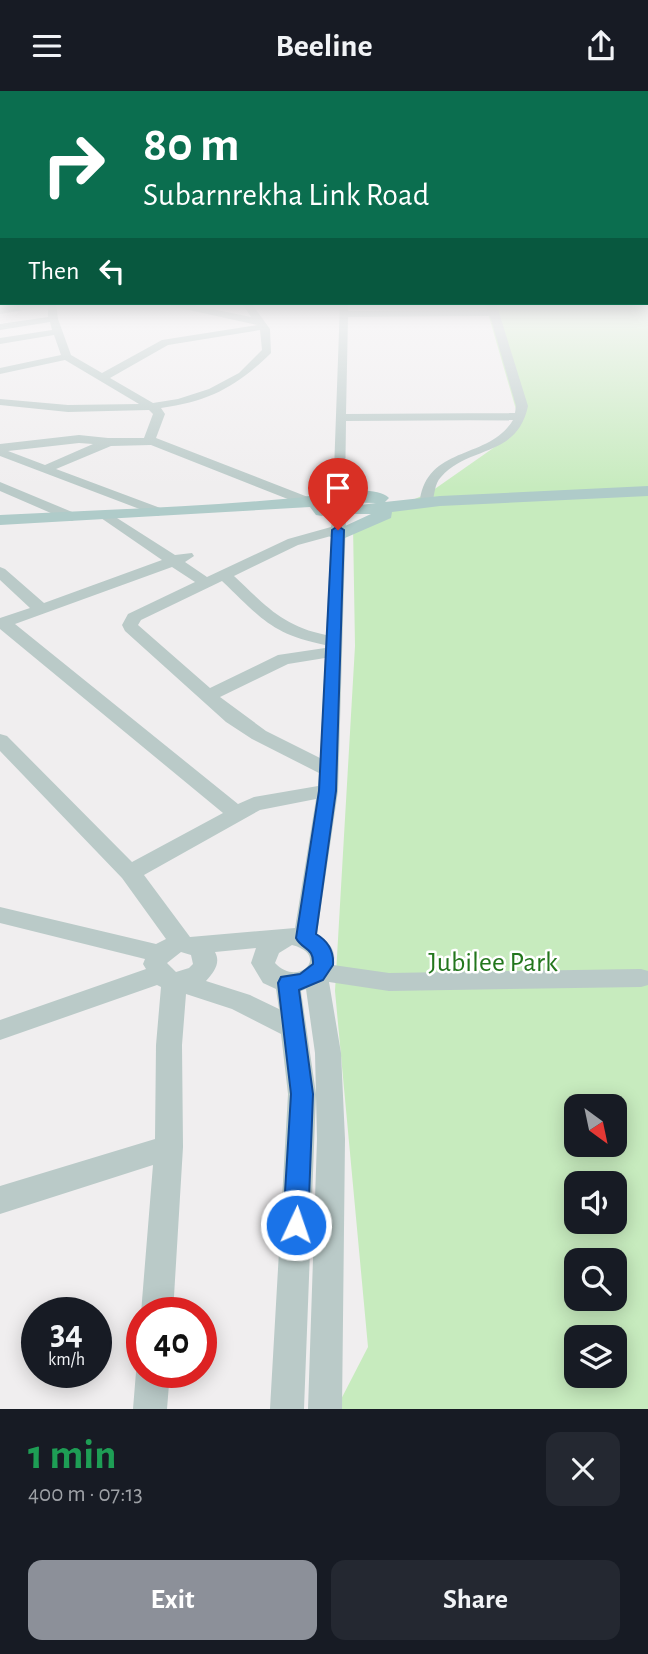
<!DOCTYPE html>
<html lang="en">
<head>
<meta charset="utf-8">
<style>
	:root { --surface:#171b24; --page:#242831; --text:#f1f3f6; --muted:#9ea1a6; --accent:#8c9099 }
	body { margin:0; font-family:"Alegreya Sans",sans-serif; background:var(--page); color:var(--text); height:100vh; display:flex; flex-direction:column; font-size:26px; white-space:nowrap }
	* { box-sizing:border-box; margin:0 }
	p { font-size:23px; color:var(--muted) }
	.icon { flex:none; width:38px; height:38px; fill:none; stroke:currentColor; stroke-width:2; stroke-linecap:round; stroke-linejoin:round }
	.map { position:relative; height:1318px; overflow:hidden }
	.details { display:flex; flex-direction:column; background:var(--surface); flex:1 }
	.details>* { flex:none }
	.banner { position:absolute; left:0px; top:0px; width:649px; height:214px; box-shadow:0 4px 18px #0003; background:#0b6e4f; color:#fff; overflow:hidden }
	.needle { width:46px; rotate:147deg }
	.buttons { position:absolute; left:564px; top:1003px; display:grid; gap:14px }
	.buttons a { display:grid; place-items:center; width:63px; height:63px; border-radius:14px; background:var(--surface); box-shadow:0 4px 18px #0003; font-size:35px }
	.speed { position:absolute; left:21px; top:1206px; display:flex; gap:14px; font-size:35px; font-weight:700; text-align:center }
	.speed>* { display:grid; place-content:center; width:91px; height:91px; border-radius:50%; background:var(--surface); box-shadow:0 4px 18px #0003; line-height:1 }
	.speed small { font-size:18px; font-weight:400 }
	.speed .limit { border:10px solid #d22; background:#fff; color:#111 }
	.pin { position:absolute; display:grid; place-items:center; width:60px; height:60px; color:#fff; margin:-72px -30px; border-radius:50% 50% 50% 0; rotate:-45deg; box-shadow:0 0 7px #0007 }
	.pin .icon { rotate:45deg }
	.me { position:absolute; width:77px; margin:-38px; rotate:3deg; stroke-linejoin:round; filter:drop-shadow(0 0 5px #0008) }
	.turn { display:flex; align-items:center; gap:24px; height:147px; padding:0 28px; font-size:32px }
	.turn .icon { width:91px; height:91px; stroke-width:2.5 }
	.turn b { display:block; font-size:49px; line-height:60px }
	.then { display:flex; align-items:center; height:66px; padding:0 28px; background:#0003; gap:14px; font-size:26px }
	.round { display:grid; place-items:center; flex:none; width:74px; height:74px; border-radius:14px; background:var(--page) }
	.head { display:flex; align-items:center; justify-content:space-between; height:119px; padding:0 28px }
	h1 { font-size:42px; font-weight:700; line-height:52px; color:#1e9e55 }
	.cta { display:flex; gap:14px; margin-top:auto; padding:14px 28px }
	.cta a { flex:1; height:80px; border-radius:14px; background:var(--accent); color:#fff; font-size:28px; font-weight:700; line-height:80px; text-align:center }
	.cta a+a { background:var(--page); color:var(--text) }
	header { display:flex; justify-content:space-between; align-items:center; height:91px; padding:0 28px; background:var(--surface); font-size:32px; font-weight:700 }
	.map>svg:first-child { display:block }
	.green { fill:#c7ebbe; fill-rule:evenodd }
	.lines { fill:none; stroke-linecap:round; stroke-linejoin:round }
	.minor { fill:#bacac8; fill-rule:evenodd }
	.major { fill:#afcbc9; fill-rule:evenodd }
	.route { fill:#1a73e8; stroke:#114b97; stroke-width:2 }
	.labels { text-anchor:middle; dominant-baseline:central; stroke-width:5; stroke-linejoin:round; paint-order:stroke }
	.near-park-label { font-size:28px; fill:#23761d; stroke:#fff }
</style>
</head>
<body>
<header><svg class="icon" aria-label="menu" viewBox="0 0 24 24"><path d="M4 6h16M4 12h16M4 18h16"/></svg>Beeline<svg class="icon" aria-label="share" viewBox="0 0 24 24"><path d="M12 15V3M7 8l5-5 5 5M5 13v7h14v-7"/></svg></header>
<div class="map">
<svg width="648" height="1318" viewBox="0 0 648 1318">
	<rect width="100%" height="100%" fill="#f0eeef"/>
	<path class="green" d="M 485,212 L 648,212 L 648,1318 L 336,1318 L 368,1256 L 335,900 L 355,555 L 353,434 L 429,402 L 499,353 L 514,335 L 517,322 ZM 576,1015 L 614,1015 L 614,1054 L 576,1054 ZM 576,1092 L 614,1092 L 614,1130 L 576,1130 ZM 576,1169 L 614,1169 L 614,1208 L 576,1208 ZM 576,1246 L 614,1246 L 614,1284 L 576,1284 Z"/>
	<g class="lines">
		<path class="minor" d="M 32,212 L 56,212 L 58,228 L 71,264 L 102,282 L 162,249 L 257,234 L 171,215 L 170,212 L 183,212 L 251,226 L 242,212 L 251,212 L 270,238 L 271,262 C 236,296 210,310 161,317 L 165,323 L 156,347 L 313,408 L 313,414 L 303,414 L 151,354 L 111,355 L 56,378 L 163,418 L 165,421 L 158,425 L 0,365 L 0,353 L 79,344 L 108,347 L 144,347 L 153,323 L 149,319 L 68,321 L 0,314 L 0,308 L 68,314 L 139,313 L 65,269 L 0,283 L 0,277 L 61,264 L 54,244 L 0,253 L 0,247 L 52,239 L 50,231 L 0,239 L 0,233 L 48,226 L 48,215 L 0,223 L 0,217 ZM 260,239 L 262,259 L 239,282 L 209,298 L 178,308 L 153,312 L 110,287 L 168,254 ZM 79,352 L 93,353 L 45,374 L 8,360 Z
			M 340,212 L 348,212 L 348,220 L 489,219 L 487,212 L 496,212 L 528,315 C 517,367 469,354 441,386 C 434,393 435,404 432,412 L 427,413 L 420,409 C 428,354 489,369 513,329 L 346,330 L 345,405 L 343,408 L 333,408 ZM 490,225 L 516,315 L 515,322 L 346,323 L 348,226 Z
			M 0,391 L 77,423 L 79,426 L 72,430 L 67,429 L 0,400 Z
			M 106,420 L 175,464 L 192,462 L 194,465 L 185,471 L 207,486 L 288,448 L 331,436 L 334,421 L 344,421 L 346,424 L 338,700 L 317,843 C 328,850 338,860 333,874 L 389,882 L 641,878 L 648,880 L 648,894 L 641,896 L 389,900 L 329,891 L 341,962 L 345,1048 L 342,1318 L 308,1318 L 317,1048 L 315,962 L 306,898 L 301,900 L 316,1003 L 304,1318 L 270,1318 L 288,1003 L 281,943 L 232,918 L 186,903 L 182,954 L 183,1056 L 173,1222 L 141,1222 L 153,1074 L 0,1123 L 0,1095 L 155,1048 L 156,954 L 161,896 L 157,894 L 0,949 L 0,929 L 146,878 L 143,873 L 145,868 L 0,832 L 0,816 L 156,853 L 166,848 L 122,787 L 0,660 L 0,643 L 7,645 L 132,771 L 223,722 L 0,538 L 0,527 L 30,517 L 0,489 L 0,476 L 5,478 L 44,512 L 162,469 L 101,427 L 99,424 ZM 331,445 L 326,544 C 282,535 265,514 234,485 L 298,454 ZM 172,476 L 195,491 L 128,523 L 122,534 L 125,540 L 226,631 L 252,648 L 319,682 L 318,695 L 254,706 L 238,713 L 15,533 ZM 222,490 C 261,527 271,543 325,554 L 325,557 L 278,564 L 210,597 L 138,534 L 141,529 ZM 325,567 L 320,667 L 266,640 L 220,606 L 288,573 ZM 316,708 L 295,837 L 190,846 L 144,784 L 260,719 ZM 292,854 C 331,864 298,897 275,872 L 279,862 ZM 256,857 L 251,872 L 263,892 L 276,898 L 279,918 L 250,904 L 206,890 C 214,881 221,872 215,861 ZM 181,861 L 191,864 L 193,873 L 189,877 L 176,881 L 167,872 Z
			M 141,1269 L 142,1281 L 170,1281 L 167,1318 L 133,1318 L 136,1281 Z"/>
		<path class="major" d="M 648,395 L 648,405 L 440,415 L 392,421 L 391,427 L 338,450 L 329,445 L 332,441 L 371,423 L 353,423 L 350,419 L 353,415 L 376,412 L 332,411 L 327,414 L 331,420 L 322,425 L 316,424 L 310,416 L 0,434 L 0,424 C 98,419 197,416 295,407 C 315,405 374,391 389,407 L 385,411 L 440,405 Z"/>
	</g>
	<linearGradient id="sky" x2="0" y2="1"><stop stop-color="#84c8da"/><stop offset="0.53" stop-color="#f8f7f8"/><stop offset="1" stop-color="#f8f7f8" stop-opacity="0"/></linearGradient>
	<rect width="648" height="397" fill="url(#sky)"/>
	<path class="route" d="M 338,435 L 344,439 L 336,700 L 316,843 C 328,850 334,860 333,874 L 323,889 L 299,899 L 313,1003 L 308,1134 L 305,1143 L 296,1146 L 287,1143 L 283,1134 L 291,1003 L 278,892 L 281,886 L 300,883 L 313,873 C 314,856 302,859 296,847 L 319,700 L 332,439 Z"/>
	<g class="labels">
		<g class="near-park-label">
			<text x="493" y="872">Jubilee Park</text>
		</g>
	</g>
</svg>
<div class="buttons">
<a><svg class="needle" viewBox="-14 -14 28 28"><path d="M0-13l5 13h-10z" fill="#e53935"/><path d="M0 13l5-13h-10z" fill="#9ea1a6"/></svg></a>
<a><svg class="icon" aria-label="sound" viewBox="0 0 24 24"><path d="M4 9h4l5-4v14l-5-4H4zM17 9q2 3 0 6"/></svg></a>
<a><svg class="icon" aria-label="search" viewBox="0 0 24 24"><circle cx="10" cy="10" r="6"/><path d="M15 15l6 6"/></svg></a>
<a><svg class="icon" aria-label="layers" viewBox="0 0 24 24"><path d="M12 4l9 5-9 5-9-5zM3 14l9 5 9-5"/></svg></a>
</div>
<div class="speed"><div>34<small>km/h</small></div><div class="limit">40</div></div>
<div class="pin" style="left:338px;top:439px;background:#d93025"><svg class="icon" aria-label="arrive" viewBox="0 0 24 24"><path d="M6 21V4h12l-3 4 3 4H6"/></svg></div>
<svg class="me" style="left:296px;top:1134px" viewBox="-20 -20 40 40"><circle r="17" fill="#1a73e8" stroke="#fff" stroke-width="3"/><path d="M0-11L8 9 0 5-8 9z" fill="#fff"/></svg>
<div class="banner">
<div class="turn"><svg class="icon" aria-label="right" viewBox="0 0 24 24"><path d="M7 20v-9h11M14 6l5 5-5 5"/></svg><div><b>80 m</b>Subarnrekha Link Road</div></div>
<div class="then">Then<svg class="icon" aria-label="left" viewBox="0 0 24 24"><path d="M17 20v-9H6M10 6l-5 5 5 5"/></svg></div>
</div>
</div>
<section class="details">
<div class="head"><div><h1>1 min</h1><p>400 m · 07:13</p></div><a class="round"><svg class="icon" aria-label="close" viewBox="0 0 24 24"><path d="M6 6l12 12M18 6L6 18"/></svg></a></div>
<div class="cta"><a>Exit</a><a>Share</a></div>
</section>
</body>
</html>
